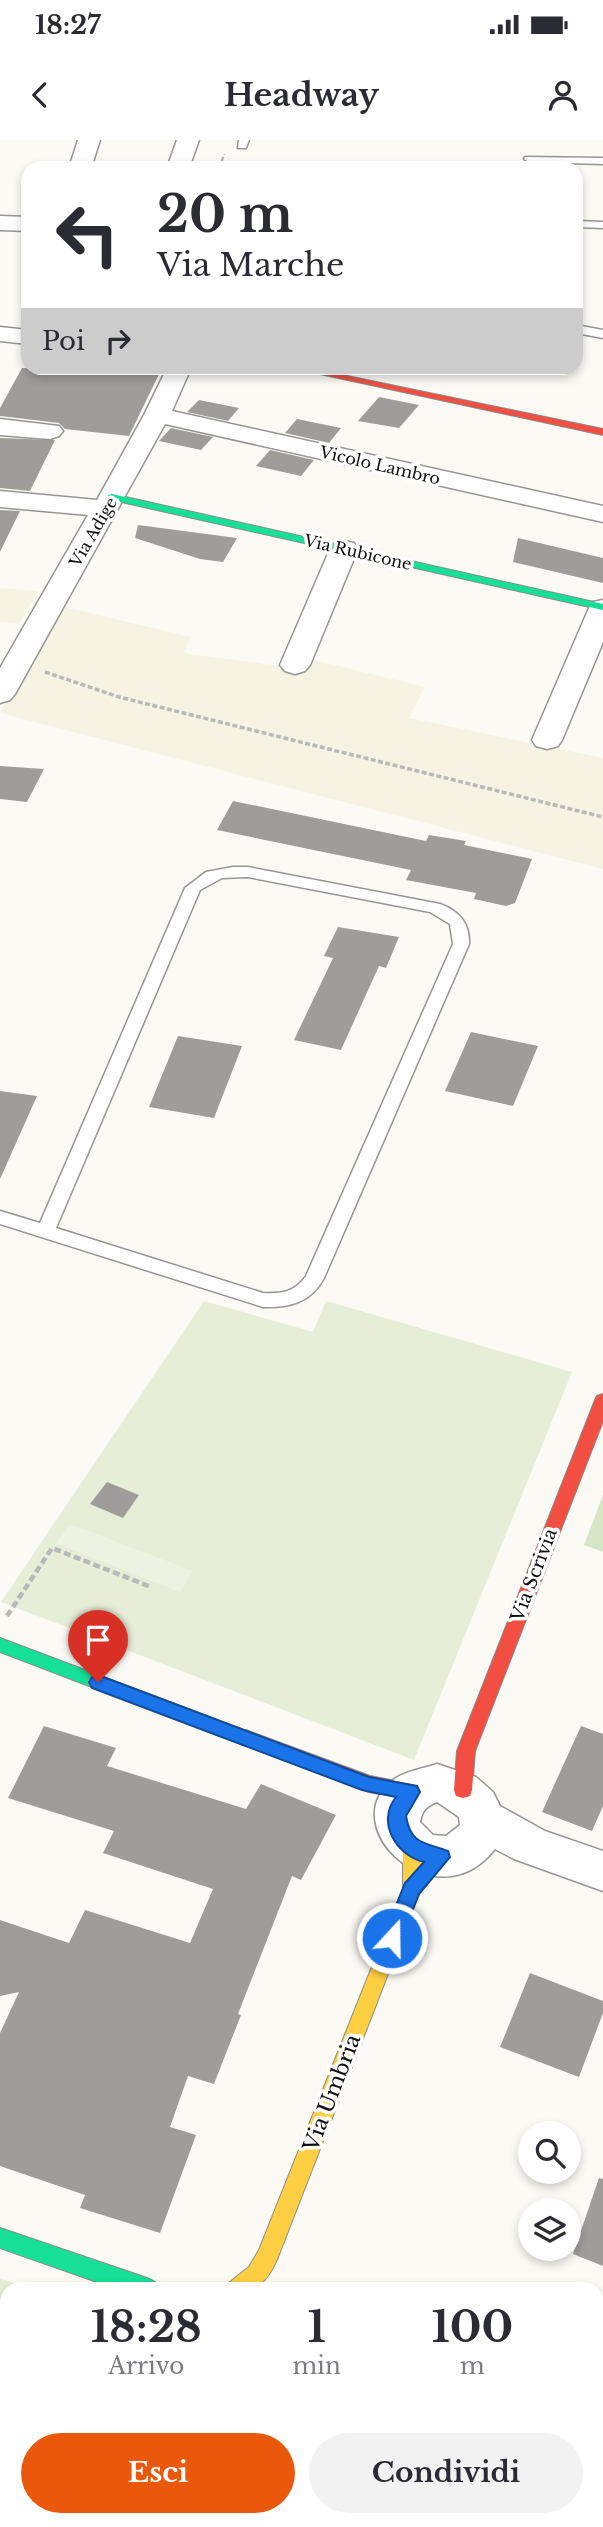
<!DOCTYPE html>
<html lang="it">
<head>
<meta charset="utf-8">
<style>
	:root { --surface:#fff; --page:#f2f2f3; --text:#2b2b33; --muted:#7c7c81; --accent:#ea580c }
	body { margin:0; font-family:"Libre Baskerville",serif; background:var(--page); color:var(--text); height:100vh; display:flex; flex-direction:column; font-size:26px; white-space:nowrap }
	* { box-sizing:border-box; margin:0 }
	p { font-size:23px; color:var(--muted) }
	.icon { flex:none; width:38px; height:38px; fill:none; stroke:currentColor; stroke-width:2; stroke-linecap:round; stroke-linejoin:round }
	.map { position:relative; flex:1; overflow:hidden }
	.side { position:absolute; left:0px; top:2142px; width:604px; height:245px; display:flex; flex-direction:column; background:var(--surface); border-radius:21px 21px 0 0; box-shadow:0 4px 10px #0003 }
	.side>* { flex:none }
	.banner { position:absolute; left:21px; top:21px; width:562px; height:214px; border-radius:21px; box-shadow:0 4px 10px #0003; background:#fff; color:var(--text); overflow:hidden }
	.controls { position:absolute; left:518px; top:1981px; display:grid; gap:14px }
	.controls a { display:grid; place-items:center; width:63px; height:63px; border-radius:50%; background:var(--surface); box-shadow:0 4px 10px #0003; font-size:35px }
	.pin { position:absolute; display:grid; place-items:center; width:60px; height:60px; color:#fff; margin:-72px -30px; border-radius:50% 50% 50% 0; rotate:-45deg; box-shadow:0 0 7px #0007 }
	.pin .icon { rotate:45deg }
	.me { position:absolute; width:77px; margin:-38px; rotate:21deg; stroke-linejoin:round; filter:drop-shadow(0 0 5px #0008) }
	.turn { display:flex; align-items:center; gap:24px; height:147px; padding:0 21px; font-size:32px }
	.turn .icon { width:91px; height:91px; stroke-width:2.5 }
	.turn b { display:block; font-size:49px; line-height:60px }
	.then { display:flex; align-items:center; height:66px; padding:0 21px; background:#0003; gap:14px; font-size:26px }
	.eta { display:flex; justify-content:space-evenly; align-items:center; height:119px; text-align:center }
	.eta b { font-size:42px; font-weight:700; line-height:49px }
	.action { display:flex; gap:14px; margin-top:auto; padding:14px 21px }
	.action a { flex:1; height:80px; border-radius:42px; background:var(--accent); color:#fff; font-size:28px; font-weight:700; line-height:80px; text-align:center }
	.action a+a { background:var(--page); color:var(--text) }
	.status { display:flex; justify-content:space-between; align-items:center; height:49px; padding:0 35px; background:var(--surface); direction:ltr }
	.status svg { height:19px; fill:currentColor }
	header { display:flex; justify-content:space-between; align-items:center; height:91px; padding:0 21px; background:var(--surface); font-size:32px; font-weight:700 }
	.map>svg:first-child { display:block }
	.farmland { fill:#f6f3e3 }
	.green { fill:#e6eed8 }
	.forest { fill:#d7e5c7 }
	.pitch { fill:#eef2e1 }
	.building { fill:#9f9d9a }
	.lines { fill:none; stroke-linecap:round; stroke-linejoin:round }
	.lane-casing { stroke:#959593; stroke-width:3 }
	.street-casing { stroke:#959593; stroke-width:3 }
	.fast-casing { stroke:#8c8b89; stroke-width:2 }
	.slow-casing { stroke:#8c8b89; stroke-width:2 }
	.jam-casing { stroke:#8c8b89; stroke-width:2 }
	.path-far2 { stroke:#b9b9b8; stroke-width:2.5; stroke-dasharray:4.5 2.5; stroke-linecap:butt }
	.path-far1 { stroke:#b9b9b8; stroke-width:3.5; stroke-dasharray:5 2.5; stroke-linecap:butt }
	.path { stroke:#b9b9b8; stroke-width:4.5; stroke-dasharray:7 3.5; stroke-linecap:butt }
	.lane { fill:#fefefe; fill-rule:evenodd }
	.street { fill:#fefefe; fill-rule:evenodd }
	.fast { fill:#16e098; fill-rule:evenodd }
	.slow { fill:#ffcf43; fill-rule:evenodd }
	.jam { fill:#f24e42; fill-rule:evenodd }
	.route { fill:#1a73e8; stroke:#114b97; stroke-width:2 }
	.labels { text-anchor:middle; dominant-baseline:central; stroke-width:7; stroke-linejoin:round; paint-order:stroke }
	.far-street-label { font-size:16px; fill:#0f0f0f; stroke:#fff }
	.street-label { font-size:18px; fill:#0f0f0f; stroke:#fff }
	.near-street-label { font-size:21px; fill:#0f0f0f; stroke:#fff }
</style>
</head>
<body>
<div class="status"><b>18:27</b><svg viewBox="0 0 49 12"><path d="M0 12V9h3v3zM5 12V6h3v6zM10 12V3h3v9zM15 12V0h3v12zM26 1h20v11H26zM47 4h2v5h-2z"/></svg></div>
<header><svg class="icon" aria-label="back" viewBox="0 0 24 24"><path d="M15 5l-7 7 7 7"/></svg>Headway<svg class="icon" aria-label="person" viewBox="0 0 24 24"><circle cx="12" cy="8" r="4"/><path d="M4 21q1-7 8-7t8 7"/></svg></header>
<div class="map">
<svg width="603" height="2387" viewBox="0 0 603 2387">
	<rect width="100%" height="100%" fill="#fbfaf5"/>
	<path class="farmland" d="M 0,448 L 38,451 L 19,484 L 0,482 Z
		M 60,466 L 191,497 L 183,513 L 304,529 L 310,519 L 425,547 L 409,578 L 603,618 L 603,729 L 0,573 Z"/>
	<path class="green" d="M 204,1161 L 313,1192 L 326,1161 L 572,1232 L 414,1620 L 1,1462 Z
		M 0,2138 L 30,2149 L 7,2149 L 7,2342 L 0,2340 Z"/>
	<path class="forest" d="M 603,1355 L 603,1412 L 584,1405 Z"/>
	<path class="pitch" d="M 70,1384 L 193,1431 L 180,1452 L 56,1403 Z"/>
	<path class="building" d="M 22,228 L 162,228 L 129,296 L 65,289 L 59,283 L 0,276 L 0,268 Z
		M 379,257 L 419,265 L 399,288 L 358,281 Z
		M 199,260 L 239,268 L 228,281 L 187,272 Z
		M 297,279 L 341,288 L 329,303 L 285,293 Z
		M 171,288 L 213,297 L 201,310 L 159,301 Z
		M 0,298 L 55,300 L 30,351 L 0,348 Z
		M 270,310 L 314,320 L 301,336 L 256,326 Z
		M 0,370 L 20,371 L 0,412 Z
		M 138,385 L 237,398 L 223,422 L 200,419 L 135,398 Z
		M 518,398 L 603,418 L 603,443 L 513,422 Z
		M 0,626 L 44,629 L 27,662 L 0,659 Z
		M 233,661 L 426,701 L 429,695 L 466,701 L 464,705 L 532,719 L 515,763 L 506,766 L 474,759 L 476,753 L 406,740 L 411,730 L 217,690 Z
		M 338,787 L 399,797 L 386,828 L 379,826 L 341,910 L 294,900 L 333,818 L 324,816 Z
		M 471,892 L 538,906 L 513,966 L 445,951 Z
		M 178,896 L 242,906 L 214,978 L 149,967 Z
		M 0,951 L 37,956 L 0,1039 Z
		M 107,1342 L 139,1355 L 123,1378 L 90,1364 Z
		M 44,1586 L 116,1608 L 107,1626 L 246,1669 L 261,1644 L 336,1675 L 301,1740 L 292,1736 L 238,1874 L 241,1875 L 214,1944 L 188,1936 L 170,1987 L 196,1995 L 160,2093 L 80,2068 L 85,2055 L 0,2026 L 0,1893 L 19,1852 L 0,1856 L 0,1780 L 69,1803 L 85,1770 L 190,1803 L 213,1749 L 103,1713 L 114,1691 L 8,1658 Z
		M 581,1586 L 603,1594 L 603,1666 L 592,1691 L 542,1672 Z
		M 530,1833 L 603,1861 L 603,1873 L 579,1937 L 500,1907 Z
		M 599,2038 L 603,2039 L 603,2126 L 573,2114 Z"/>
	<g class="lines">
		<g class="lane-casing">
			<path id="lane" d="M 239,0 L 249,0 L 246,8 L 238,8 Z
				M 525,17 L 603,18 L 603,24 L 529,22 L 524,19 Z
				M 576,81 L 603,82 L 603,88 L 576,87 Z
				M 576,185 L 603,190 L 603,198 L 576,193 Z
				M 233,727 L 248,727 L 440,764 C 459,771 470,783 469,804 L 324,1138 C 311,1162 290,1168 263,1167 L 0,1084 L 0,1071 L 40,1083 L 185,748 L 206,732 ZM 248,737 L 430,772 L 450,784 L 453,804 L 306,1136 C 295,1152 282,1154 263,1153 L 56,1088 L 200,750 L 222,738 Z
				M 0,2370 L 7,2373 L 7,2380 L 17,2380 L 20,2387 L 0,2387 Z
				M 164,2380 L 192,2380 L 189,2387 L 161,2387 Z"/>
		</g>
		<g class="street-casing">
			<path id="street" d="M 78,0 L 100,0 L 91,28 L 69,28 Z
				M 177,0 L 199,0 L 189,28 L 167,28 Z
				M 0,76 L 28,77 L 28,91 L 0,90 Z
				M 0,187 L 28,190 L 28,204 L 0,201 Z
				M 167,228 L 191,228 L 172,271 L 603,366 L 603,382 L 165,284 L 15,554 L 10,560 L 0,563 L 0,528 L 88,375 L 0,367 L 0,351 L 97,360 L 144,275 Z
				M 0,279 L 59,286 L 63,291 L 59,296 L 50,299 L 0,295 Z
				M 344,401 L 354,403 L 358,409 L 310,525 L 305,531 L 295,534 L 285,531 L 280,525 L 330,409 L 334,403 Z
				M 603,460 L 603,502 L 562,600 L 558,606 L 547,609 L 536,606 L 532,600 L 589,468 L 593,462 Z
				M 437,1624 L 476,1637 L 493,1652 L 500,1666 L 545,1691 L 603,1711 L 603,1751 L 514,1719 L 495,1709 C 434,1786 330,1682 396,1638 C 407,1631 425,1628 437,1624 ZM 437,1662 L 459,1677 L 460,1685 L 446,1696 L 433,1695 L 420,1682 C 422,1670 427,1666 437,1662 Z"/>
		</g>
		<g class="fast-casing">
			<path id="fast" d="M 112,354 L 603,464 L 603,470 L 108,359 L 108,355 Z
				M 0,1498 L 252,1593 L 255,1598 L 252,1603 L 246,1606 L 0,1512 Z
				M 0,2088 L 147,2138 L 155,2142 L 158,2149 L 117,2149 L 0,2108 Z"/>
		</g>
		<g class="slow-casing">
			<path id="slow" d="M 412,1700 L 419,1702 L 421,1708 L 421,1749 L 278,2117 C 265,2147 258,2149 227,2149 L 230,2142 L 249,2127 L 259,2110 L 403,1749 L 403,1708 L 405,1702 Z"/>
		</g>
		<g class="jam-casing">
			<path id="jam" d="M 292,228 L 309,228 L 603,289 L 603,295 Z
				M 603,1254 L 603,1281 L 475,1611 L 472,1650 L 470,1656 L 463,1658 L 456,1656 L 454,1650 L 457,1611 L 595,1260 L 597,1256 Z
				M 246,1590 L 370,1636 L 411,1644 L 418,1646 L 420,1652 L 418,1658 L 411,1660 L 369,1652 L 240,1603 L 237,1598 L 240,1593 Z"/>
		</g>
		<path class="path-far2" d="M 220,28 L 224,14"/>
		<path class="path-far1" d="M 45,532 L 119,557 L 603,677"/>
		<path class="path" d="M 7,1476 L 52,1408 L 151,1447"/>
		<use href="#lane" class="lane"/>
		<use href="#street" class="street"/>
		<use href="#fast" class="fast"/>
		<use href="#slow" class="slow"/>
		<use href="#jam" class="jam"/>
	</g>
	<path class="route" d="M 98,1535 L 369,1637 L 417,1646 L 420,1652 L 406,1676 C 411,1705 424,1702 448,1711 L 450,1717 L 419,1754 L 399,1804 L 392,1807 L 385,1804 L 383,1798 L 405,1743 L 424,1722 C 396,1715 376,1682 396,1657 L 362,1650 L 92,1548 L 89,1542 L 92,1537 Z"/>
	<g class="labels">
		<g class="far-street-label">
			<text transform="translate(380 325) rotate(13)">Vicolo Lambro</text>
			<text transform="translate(93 392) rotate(-60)">Via Adige</text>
			<text transform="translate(358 412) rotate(13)">Via Rubicone</text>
		</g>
		<g class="street-label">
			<text transform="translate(534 1435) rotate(-69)">Via Scrivia</text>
		</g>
		<g class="near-street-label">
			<text transform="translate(332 1953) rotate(-69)">Via Umbria</text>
		</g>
	</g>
</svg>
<div class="controls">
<a><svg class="icon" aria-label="search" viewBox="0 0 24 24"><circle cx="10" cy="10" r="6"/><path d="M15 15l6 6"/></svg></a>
<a><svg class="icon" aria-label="layers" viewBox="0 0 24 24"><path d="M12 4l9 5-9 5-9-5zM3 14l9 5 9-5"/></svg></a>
</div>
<div class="pin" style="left:98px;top:1542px;background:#d93025"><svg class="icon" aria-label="arrive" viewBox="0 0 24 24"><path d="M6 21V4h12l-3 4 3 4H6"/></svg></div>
<svg class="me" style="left:392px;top:1798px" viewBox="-20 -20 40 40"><circle r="17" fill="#1a73e8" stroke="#fff" stroke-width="3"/><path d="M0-11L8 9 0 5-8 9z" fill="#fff"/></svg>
<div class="banner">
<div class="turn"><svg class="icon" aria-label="left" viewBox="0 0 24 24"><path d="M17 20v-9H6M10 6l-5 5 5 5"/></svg><div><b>20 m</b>Via Marche</div></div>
<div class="then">Poi<svg class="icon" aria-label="right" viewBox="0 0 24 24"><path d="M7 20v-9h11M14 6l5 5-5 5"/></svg></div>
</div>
<section class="side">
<div class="eta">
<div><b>18:28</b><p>Arrivo</p></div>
<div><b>1</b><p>min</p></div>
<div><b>100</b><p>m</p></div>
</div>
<div class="action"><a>Esci</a><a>Condividi</a></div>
</section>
</div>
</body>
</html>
